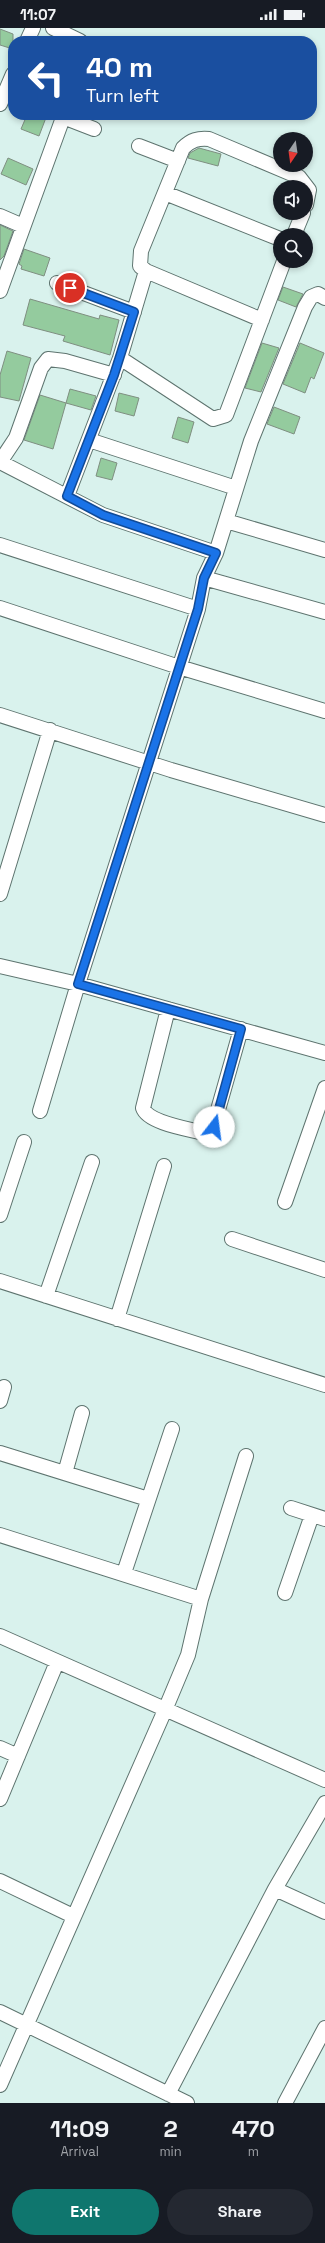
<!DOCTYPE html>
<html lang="en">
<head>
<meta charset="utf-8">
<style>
	:root { --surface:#171b24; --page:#242831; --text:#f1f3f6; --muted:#9ea1a6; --accent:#0f766e }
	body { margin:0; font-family:"Space Grotesk",sans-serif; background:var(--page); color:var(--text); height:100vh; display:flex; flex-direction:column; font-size:15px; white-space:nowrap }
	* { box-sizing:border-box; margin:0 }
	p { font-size:13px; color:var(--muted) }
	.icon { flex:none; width:22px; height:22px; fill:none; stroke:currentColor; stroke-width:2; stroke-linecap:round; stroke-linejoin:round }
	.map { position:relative; height:2075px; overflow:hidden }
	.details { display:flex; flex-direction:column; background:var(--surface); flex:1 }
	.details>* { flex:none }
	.hud { position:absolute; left:8px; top:8px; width:309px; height:84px; border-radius:16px; box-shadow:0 2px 6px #0003; background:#1a4fa0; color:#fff; overflow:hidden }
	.needle { width:26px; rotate:193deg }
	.tools { position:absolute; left:273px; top:104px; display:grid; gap:8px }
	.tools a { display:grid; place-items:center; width:40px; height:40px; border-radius:50%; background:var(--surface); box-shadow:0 2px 6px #0003; font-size:20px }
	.pin { position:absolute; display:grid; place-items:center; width:34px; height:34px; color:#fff; margin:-17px; border:2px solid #fff; border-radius:50%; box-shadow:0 1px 4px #0007 }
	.me { position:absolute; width:44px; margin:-22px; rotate:15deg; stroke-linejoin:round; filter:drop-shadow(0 0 3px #0008) }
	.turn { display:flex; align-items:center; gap:14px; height:84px; padding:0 12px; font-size:18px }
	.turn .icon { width:52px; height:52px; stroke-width:2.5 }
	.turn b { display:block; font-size:28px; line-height:34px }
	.eta { display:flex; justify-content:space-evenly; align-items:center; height:68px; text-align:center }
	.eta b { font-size:24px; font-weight:700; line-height:28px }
	.cta { display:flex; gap:8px; margin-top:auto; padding:8px 12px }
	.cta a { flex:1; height:46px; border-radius:24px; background:var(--accent); color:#fff; font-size:16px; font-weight:700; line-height:46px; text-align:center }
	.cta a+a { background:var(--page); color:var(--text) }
	.status { display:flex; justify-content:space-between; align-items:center; height:28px; padding:0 20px; background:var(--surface); direction:ltr }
	.status svg { height:11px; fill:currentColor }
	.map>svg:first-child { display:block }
	.building { fill:#94cb9e; stroke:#7f8f81 }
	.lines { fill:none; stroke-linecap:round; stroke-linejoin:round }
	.street-casing { stroke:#5e746f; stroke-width:16 }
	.street { stroke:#fff; stroke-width:14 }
	.route-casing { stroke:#114b97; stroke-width:10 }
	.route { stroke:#1a73e8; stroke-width:7 }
</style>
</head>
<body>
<div class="status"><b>11:07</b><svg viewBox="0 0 49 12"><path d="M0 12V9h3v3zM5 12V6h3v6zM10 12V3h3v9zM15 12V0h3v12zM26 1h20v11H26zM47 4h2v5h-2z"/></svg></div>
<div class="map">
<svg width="325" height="2075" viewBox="0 0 325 2075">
	<rect width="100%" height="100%" fill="#d9f2ed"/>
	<path class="building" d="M 0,1 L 13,6 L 13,21 L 0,17 Z
		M 27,87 L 47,87 L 39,108 L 21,101 Z
		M 199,120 L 221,126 L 218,138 L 188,130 L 190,125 Z
		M 8,130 L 33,141 L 26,157 L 1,146 Z
		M 0,197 L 13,203 L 4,228 L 0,232 Z
		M 24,221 L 50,230 L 44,248 L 21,241 L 22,238 L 19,236 Z
		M 283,259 L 303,266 L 296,279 L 278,272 Z
		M 30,271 L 99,291 L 100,287 L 119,292 L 110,327 L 63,313 L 65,308 L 23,297 Z
		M 262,315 L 279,320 L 261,364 L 245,360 Z
		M 300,315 L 324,325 L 314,351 L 311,349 L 305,365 L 283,356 Z
		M 7,323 L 31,330 L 19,373 L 0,369 L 0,347 Z
		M 70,361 L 96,368 L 91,382 L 66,375 Z
		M 119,365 L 139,370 L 134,388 L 115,383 Z
		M 40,367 L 66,375 L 53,421 L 24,412 Z
		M 274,379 L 300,389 L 294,406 L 267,396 Z
		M 178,389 L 194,394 L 188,415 L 172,410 Z
		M 101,430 L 117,435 L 112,452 L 96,448 Z"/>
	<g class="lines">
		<g class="street-casing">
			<path id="street" d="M 53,0 L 80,13
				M 27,13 L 33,0
				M 0,76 L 13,46
				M 63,89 L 94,101
				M 139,118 L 178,133
				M 165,165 L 280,211
				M 0,188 L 23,198
				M 294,207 L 303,185
				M 57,255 L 134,284
				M 0,263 L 64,87
				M 262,292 L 146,243 L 140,238 L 141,223 L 183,120 C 191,112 198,110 209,111 L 299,149 L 309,162 L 306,177
				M 120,330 L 213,391 L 226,387 L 284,233
				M 89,412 L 236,460
				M 0,434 L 103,487 L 216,525
				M 0,434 L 16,410 L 41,340 L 48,331 L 65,333 L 114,347
				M 67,468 L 120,330 L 146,243
				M 226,493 L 325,522
				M 0,517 L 198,581
				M 204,550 L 325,584
				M 0,580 L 179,639 L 325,683
				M 0,687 L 171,742 L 325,787
				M 0,866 L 50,702
				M 0,938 L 78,956 L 325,1025
				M 168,981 L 143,1080 C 148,1095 189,1101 204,1105 L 212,1103 L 241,1001
				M 40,1083 L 78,956 L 198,581 L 204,550 L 216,525 L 251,413 L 305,279 L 311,269 L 318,266 L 325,270
				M 285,1174 L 325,1060
				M 0,1187 L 24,1114
				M 232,1211 L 325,1242
				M 0,1253 L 325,1357
				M 46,1268 L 92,1134
				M 117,1291 L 164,1138
				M 0,1373 L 4,1359
				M 0,1425 L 148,1471
				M 65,1445 L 82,1385
				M 291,1480 L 325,1491
				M 0,1507 L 201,1571 L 188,1627 L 165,1682 L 0,2057
				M 124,1545 L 172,1401
				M 285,1565 L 312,1487
				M 201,1571 L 246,1428
				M 0,1608 L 325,1752
				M 0,1720 L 18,1728
				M 0,1771 L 57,1634
				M 0,1853 L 73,1888
				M 275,1861 L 325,1884
				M 0,1984 L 187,2075
				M 168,2066 L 275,1861 L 325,1775
				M 285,2075 L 325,2000"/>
		</g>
		<use href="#street" class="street"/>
	</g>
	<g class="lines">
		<g class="route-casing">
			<path id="route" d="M 70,260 L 134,284 L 114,347 L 67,468 L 103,487 L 216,525 L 204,550 L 198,581 L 78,956 L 241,1001 L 214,1099"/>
		</g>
		<use href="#route" class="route"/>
	</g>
</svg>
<div class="tools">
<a><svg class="needle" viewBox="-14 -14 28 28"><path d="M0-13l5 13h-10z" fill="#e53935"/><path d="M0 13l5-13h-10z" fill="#9ea1a6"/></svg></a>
<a><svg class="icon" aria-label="sound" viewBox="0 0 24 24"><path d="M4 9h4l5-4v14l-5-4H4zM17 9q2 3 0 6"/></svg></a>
<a><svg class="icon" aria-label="search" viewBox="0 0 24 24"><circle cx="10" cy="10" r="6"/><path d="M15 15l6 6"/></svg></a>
</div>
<div class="pin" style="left:70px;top:260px;background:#d93025"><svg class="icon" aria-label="arrive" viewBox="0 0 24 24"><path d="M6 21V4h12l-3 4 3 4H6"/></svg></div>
<svg class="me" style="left:214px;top:1099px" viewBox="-20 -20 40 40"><circle r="19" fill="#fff"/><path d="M0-13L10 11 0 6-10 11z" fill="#1a73e8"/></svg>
<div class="hud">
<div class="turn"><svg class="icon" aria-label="left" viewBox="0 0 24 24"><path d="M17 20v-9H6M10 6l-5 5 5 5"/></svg><div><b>40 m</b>Turn left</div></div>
</div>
</div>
<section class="details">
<div class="eta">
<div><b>11:09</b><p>Arrival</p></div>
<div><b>2</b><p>min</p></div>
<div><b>470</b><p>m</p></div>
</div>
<div class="cta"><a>Exit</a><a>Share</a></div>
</section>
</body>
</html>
